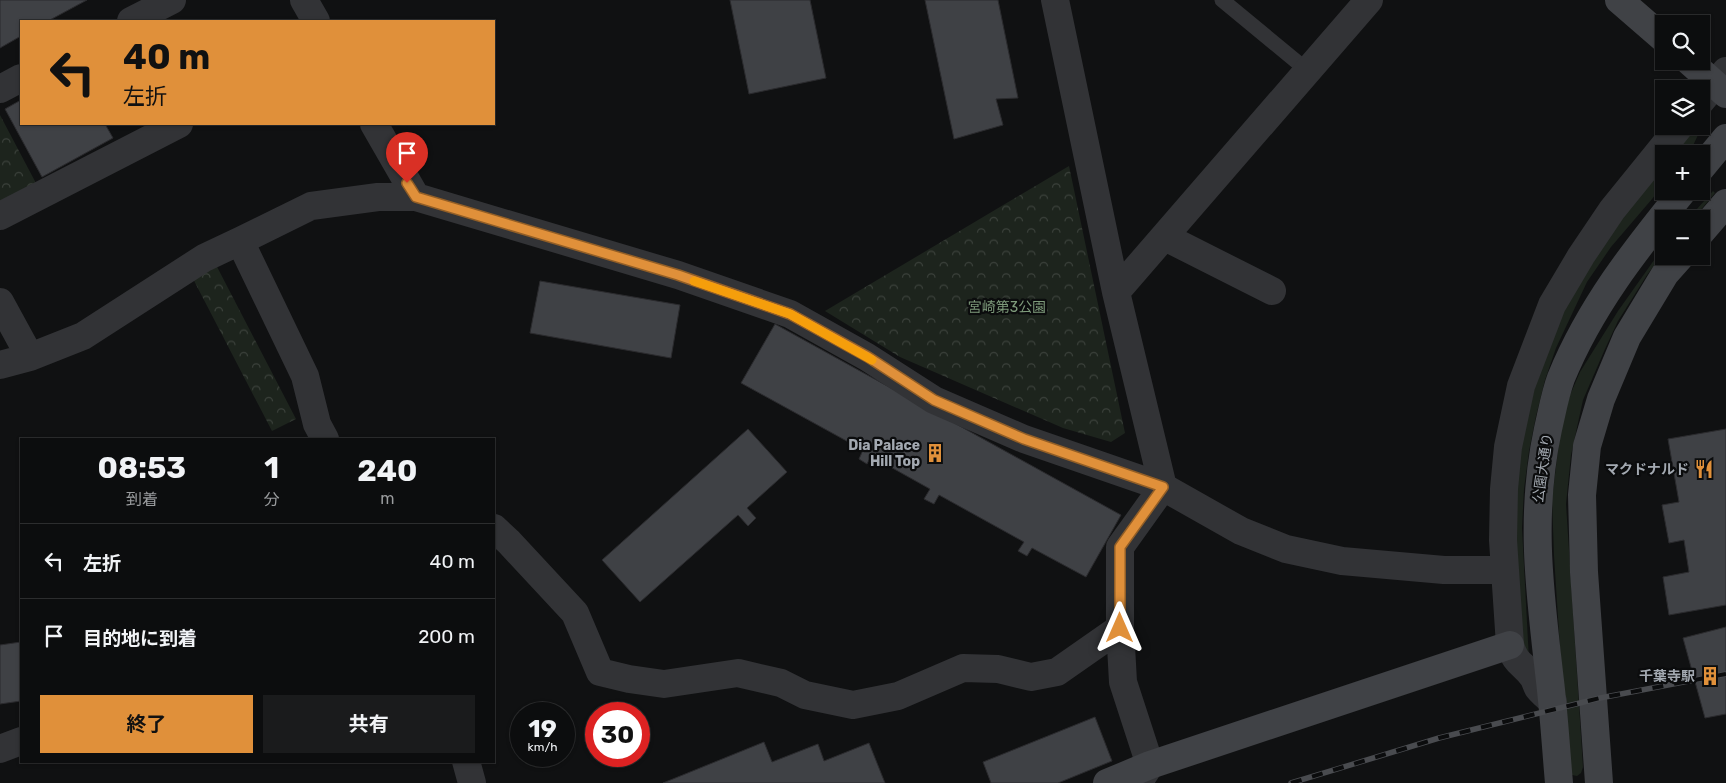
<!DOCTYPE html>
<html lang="ja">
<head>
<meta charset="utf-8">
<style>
	:root { --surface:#0c0d0e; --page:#1a1b1c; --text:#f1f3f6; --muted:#9a9c9e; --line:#2c2d2e; --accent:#e0903a }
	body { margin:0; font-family:Rubik,"Noto Sans JP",sans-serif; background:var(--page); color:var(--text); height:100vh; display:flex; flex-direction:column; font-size:19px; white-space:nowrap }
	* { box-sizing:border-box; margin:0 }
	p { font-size:16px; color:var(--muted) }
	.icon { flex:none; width:28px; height:28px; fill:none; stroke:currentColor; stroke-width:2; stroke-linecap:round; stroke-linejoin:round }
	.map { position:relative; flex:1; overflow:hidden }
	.panel { position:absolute; left:20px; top:438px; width:475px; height:325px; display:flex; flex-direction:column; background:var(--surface); border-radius:0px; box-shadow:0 1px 4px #0004,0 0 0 1px var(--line) }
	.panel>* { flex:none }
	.banner { position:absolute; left:20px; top:20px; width:475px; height:105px; border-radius:0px; box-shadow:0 1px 4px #0004,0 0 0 1px var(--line); background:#e0903a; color:#111; overflow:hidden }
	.controls { position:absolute; left:1655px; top:15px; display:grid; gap:10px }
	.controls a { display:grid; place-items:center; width:55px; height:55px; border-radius:0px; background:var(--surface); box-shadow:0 1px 4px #0004,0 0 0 1px var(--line); font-size:25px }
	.speed { position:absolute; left:510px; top:702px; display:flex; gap:10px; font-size:25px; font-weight:700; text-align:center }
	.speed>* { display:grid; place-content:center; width:65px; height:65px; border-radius:50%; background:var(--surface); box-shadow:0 1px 4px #0004,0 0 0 1px var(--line); line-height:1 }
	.speed small { font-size:12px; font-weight:400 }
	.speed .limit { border:8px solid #d22; background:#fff; color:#111 }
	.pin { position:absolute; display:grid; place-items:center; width:42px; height:42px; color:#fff; margin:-51px -21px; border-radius:50% 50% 50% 0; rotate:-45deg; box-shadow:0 0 5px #0007 }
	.pin .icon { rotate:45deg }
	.me { position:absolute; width:55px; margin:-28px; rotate:0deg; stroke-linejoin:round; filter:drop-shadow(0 0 4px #0008) }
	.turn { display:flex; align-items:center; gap:18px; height:105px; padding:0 20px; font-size:22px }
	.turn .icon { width:65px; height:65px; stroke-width:2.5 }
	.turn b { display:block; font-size:35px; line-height:42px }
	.eta { display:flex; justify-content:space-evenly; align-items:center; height:85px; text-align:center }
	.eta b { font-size:30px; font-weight:700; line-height:35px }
	.action { display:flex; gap:10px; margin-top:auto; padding:10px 20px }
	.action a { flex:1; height:58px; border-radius:0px; background:var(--accent); color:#111; font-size:20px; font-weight:700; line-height:58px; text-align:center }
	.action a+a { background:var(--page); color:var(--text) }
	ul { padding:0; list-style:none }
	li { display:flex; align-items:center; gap:15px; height:75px; padding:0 20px; border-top:1px solid var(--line) }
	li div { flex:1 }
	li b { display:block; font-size:19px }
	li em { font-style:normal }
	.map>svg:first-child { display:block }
	.green { fill:#1d241d }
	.park { fill:url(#park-crowns) }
	.building { fill:#3f4145; stroke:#2b2b2e }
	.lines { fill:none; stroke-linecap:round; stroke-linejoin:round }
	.lane { stroke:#323336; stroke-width:15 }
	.street { stroke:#323336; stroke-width:28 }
	.secondary { stroke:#404246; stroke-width:28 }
	.rail-casing { stroke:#494b4f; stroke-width:5.5 }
	.rail { stroke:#0b0c0d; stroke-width:4; stroke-dasharray:11; stroke-linecap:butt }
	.route-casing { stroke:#925e26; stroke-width:12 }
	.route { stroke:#e0903a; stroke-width:9 }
	.slow { stroke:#f59e0b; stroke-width:9 }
	.labels { text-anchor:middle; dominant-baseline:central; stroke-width:4.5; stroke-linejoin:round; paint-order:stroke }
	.park-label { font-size:14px; fill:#7e9b7b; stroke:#0b0c0d }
	.poi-label { font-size:14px; font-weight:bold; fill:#a3a9b1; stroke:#0b0c0d; text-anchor:end }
	.street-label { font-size:14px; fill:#a3a9b1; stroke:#0b0c0d }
</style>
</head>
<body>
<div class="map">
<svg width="1726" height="783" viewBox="0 0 1726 783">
	<defs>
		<pattern id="park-crowns" width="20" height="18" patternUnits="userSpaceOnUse" patternTransform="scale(1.25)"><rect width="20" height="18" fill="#1d241d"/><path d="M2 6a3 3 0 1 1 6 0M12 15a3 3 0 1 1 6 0" fill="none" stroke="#3b413b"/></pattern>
	</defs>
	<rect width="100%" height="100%" fill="#101112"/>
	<path class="green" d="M 1697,126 L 1699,126 L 1698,135 L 1689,154 L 1673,154 Z
		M 1664,165 L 1664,185 L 1611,247 L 1587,282 L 1556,348 L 1545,380 L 1536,416 L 1529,451 L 1524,489 L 1522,528 L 1529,660 L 1522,641 L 1513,528 L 1518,459 L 1543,351 L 1585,266 Z
		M 1713,191 L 1715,193 L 1693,219 L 1688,219 Z
		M 1664,246 L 1664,252 L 1647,275 L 1618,321 L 1605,349 L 1583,400 L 1571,455 L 1566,504 L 1583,767 L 1581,773 L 1577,776 L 1572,775 L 1568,771 L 1554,556 L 1552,499 L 1561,426 L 1570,395 L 1580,372 L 1618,311 Z"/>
	<path class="park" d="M 0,115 L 38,187 L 0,206 Z
		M 1069,166 L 1125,433 L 1111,442 L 1063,428 L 900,357 L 825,311 Z
		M 214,261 L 296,419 L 272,431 L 190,273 Z"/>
	<path class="building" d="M 0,0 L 87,0 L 48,21 L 21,21 L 21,36 L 0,48 Z
		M 730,0 L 810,0 L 826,78 L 749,94 Z
		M 925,0 L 998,0 L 1018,98 L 996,99 L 1003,125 L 954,139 Z
		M 21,100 L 21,124 L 105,124 L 113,138 L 42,177 L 5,109 Z
		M 540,281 L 680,305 L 671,358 L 530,333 Z
		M 775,324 L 1121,515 L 1086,577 L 1032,548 L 1027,556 L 1018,551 L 1024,542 L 939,495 L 934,504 L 924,499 L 930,489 L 871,456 L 867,464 L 859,459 L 863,450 L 741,383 Z
		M 748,429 L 787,472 L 747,508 L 756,518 L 748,526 L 738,515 L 640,602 L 602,560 Z
		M 1726,429 L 1726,605 L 1669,615 L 1663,577 L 1689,572 L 1684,540 L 1669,543 L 1662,505 L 1679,502 L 1668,439 Z
		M 1726,627 L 1726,714 L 1705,718 L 1683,638 Z
		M 21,642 L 21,701 L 0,704 L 0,645 Z
		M 1095,717 L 1112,761 L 1058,783 L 991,783 L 983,762 Z
		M 764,742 L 772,762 L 818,744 L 824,761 L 869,743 L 885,783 L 663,783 Z"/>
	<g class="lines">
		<path class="lane" d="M 1222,0 L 1308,71"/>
		<path class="street" d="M 304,0 L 316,21
			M 1055,0 L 1116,292 L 1163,487 L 1120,547 L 1120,628 L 1123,682 L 1150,765 L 1138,783
			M 131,21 L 172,0
			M 0,89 L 21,78
			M 1701,101 L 1726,71
			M 374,124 L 416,197
			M 0,216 L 179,124
			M 1165,237 L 1272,291
			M 240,241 L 305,376 L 317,424 L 325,439
			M 1116,292 L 1369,0
			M 0,302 L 30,357
			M 0,365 L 30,357 L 83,336 L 204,258 L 240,241 L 311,206 L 378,197 L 416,197 L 678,275 L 790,314 L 867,357 L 934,400 L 1024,439 L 1163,487 L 1241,531 L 1286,549 L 1342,561 L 1444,570 L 1505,570
			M 494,528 L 509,542 L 575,613 L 600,672 L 629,679 L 664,684 L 738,673 L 781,683 L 805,695 L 853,705 L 898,696 L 963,668 L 998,669 L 1031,677 L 1057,672 L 1120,628
			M 1553,702 C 1548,698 1542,693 1538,688 C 1536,684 1535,680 1533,677 C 1522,662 1516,665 1510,645 L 1503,540 L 1504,489 L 1508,447 L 1521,386 L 1552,305 L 1581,256 L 1612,210 L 1680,126
			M 0,749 L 21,741
			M 466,761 L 472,783"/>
		<path class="secondary" d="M 1619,0 L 1664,39
			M 1689,61 L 1726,94
			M 1701,168 L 1726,138
			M 1701,232 L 1726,203
			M 1107,783 L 1150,765 L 1510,645
			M 1559,783 C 1556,749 1554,715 1550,681 C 1540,593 1529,517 1548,429 C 1552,412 1555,394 1561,378 C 1590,307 1635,250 1683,191
			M 1599,783 L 1584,572 L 1582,495 L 1587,446 L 1601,399 L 1627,337 L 1665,274 L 1681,256"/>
		<g class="rail-casing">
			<path id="rail" d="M 1291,783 L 1439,738 L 1600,698 L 1726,674"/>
		</g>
		<use href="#rail" class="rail"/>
	</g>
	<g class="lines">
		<g class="route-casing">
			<path id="route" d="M 407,183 L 416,197 L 678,275 L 790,314 L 868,357 L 934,400 L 1024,439 L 1163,487 L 1120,547 L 1120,628"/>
		</g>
		<use href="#route" class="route"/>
		<path class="slow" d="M 694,281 L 790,314 L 872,360"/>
	</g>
	<defs>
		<g id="building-bare" transform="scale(1.5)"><path d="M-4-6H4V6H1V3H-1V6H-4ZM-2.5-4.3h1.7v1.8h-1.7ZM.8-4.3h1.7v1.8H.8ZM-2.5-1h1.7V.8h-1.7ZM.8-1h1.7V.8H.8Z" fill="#e0903a" stroke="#0b0c0d" stroke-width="2.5" paint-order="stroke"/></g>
		<g id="restaurant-bare" transform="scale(1.5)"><path d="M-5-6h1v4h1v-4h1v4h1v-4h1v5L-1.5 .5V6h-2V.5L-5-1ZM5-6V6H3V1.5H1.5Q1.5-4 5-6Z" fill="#e0903a" stroke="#0b0c0d" stroke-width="2.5" paint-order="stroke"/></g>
	</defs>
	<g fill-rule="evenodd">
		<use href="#building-bare" x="935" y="453"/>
		<use href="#restaurant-bare" x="1704" y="469"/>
		<use href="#building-bare" x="1710" y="676"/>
	</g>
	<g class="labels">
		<g class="park-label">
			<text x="1007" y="307">宮崎第3公園</text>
		</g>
		<g class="poi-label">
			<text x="920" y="445">Dia Palace<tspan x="920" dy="16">Hill Top</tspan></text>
			<text x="1689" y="469">マクドナルド</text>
			<text x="1695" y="676">千葉寺駅</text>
		</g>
		<g class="street-label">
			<text transform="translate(1543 468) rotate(-82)">公園大通り</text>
		</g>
	</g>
</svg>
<div class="controls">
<a><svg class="icon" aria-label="search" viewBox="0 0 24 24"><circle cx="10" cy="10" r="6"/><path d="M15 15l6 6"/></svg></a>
<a><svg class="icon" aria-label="layers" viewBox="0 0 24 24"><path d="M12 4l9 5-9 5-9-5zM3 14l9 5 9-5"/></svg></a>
<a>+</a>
<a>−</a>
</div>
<div class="speed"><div>19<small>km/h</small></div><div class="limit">30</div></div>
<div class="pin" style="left:407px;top:183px;background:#d93025"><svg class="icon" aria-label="arrive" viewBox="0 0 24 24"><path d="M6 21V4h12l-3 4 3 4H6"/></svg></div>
<svg class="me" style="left:1120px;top:628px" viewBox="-20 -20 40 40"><path d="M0-17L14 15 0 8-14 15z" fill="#e0903a" stroke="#fff" stroke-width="4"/></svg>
<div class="banner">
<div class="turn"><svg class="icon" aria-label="left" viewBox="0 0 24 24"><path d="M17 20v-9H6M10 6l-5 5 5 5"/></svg><div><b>40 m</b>左折</div></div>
</div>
<section class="panel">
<div class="eta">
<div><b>08:53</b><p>到着</p></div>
<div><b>1</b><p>分</p></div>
<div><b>240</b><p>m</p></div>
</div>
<ul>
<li><svg class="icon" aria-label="left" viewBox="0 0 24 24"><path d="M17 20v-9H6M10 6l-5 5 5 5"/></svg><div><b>左折</b></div><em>40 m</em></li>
<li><svg class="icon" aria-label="arrive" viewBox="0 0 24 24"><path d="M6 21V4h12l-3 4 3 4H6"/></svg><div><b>目的地に到着</b></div><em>200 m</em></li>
</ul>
<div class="action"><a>終了</a><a>共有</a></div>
</section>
</div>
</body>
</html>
